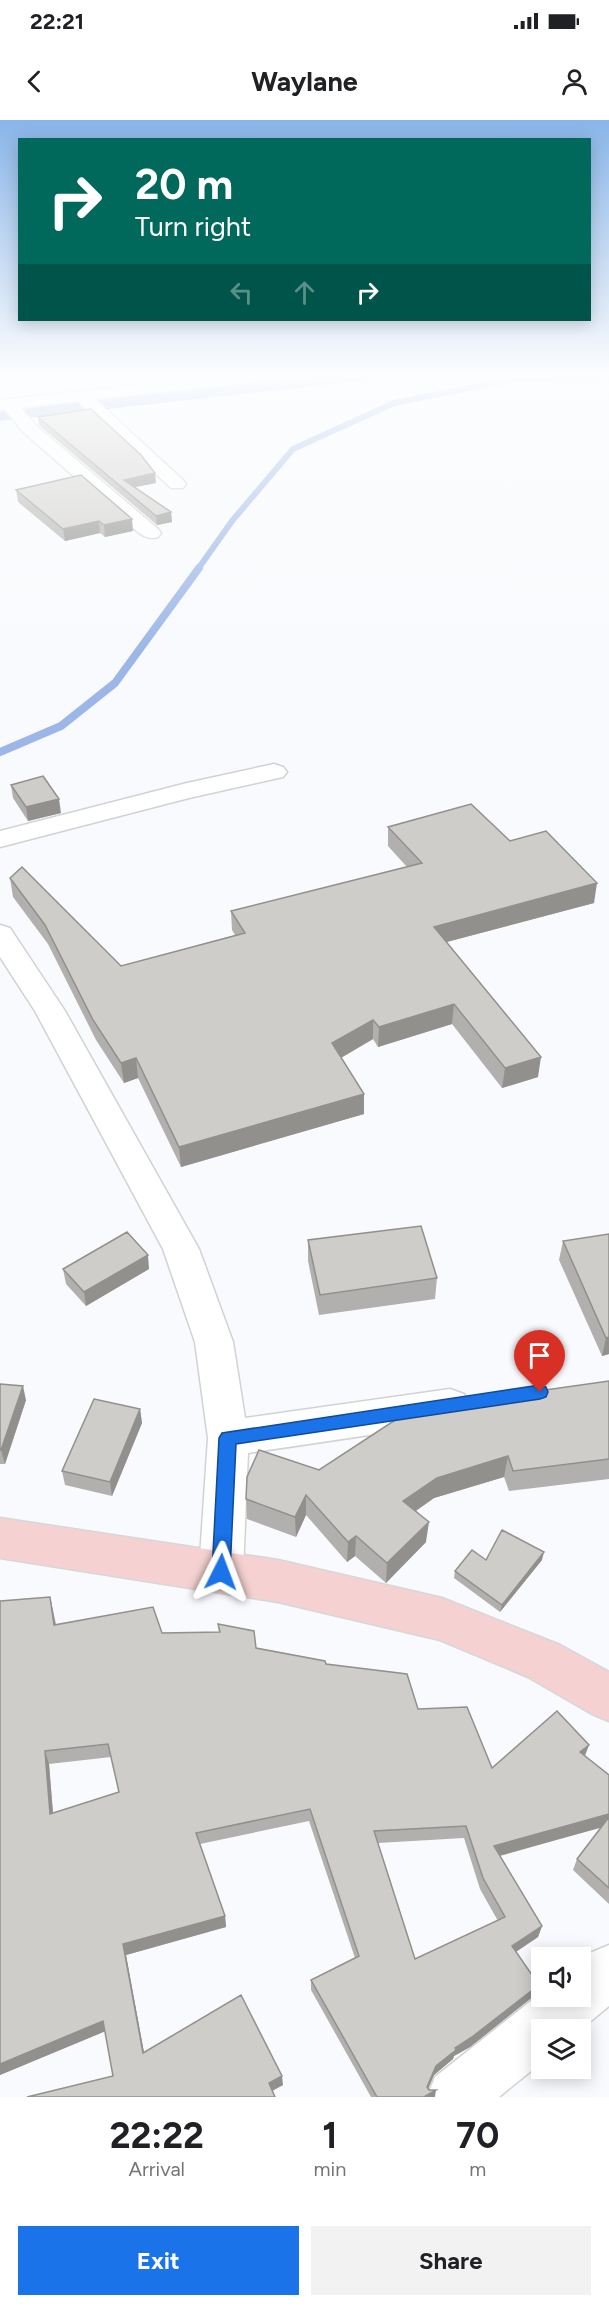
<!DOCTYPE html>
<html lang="en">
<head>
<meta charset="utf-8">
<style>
	:root { --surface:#fff; --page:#f2f2f2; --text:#202124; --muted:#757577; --accent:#1a73e8 }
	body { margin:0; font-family:Figtree,sans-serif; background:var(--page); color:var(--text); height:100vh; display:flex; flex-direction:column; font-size:22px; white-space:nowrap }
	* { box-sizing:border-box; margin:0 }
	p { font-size:20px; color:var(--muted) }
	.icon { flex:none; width:33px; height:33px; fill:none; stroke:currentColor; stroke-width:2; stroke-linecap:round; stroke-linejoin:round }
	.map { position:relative; height:1977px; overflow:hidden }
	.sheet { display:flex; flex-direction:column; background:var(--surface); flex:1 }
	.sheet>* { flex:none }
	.top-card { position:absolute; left:18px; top:18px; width:573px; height:183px; border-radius:0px; box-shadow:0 3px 15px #0003; background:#00695c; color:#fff; overflow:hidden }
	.fabs { position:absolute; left:531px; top:1827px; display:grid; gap:12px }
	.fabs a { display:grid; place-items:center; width:60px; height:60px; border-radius:0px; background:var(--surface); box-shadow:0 3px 15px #0003; font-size:30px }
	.pin { position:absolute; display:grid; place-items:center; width:51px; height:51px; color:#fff; margin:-62px -26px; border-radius:50% 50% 50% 0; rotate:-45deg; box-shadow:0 0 6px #0007 }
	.pin .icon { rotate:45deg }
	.me { position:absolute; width:66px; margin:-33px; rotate:3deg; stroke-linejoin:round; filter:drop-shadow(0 0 4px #0008) }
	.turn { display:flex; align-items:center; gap:21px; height:126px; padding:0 18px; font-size:27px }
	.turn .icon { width:78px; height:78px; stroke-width:2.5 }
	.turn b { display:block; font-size:42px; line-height:51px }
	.lanes { display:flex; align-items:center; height:57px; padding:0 18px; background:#0003; justify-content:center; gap:30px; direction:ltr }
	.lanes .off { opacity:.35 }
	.eta { display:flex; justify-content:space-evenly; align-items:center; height:102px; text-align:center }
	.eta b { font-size:36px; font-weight:700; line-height:42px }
	.button { display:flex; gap:12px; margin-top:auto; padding:12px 18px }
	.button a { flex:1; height:69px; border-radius:0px; background:var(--accent); color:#fff; font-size:24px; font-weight:700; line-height:69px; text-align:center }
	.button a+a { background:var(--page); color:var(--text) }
	.status { display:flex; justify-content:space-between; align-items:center; height:42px; padding:0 30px; background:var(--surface); direction:ltr }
	.status svg { height:16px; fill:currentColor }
	header { display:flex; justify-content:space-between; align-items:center; height:78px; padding:0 18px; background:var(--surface); font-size:27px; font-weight:700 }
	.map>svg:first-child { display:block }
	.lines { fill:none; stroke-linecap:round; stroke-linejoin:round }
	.stream-far1 { stroke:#9cb7e7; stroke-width:6 }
	.stream { stroke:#9cb7e7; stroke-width:8 }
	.canal { fill:#9cb7e7; fill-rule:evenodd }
	.minor-casing { stroke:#d1d2d5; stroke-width:3 }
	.primary-casing { stroke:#d7d7d7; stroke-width:3 }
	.minor { fill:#fff; fill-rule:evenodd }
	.primary { fill:#f5d1d1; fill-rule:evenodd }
	.wall { fill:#b2b0ae; fill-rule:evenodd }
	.shaded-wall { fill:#91908d }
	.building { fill:#cfcdca; stroke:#91908d; stroke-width:1.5; fill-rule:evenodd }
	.route { fill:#1a73e8; stroke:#114b97; stroke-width:1.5 }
</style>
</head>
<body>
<div class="status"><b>22:21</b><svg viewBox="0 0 49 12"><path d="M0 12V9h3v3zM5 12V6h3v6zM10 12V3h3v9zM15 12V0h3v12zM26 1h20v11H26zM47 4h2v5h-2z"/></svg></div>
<header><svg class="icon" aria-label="back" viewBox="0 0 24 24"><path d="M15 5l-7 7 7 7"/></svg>Waylane<svg class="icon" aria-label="person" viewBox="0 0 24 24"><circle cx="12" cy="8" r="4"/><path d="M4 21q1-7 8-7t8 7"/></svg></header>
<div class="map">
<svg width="609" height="1977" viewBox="0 0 609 1977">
	<rect width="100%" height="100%" fill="#f9fafd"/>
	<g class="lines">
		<path class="stream-far1" d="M 198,449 L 232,401 L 293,329 L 394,283 L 510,260 L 609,256"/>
		<path class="stream" d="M 0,632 L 61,606 L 115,563 L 199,448"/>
		<path class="canal" d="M 324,255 L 377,255 L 369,260 L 0,301 L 0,291 Z"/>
		<g class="minor-casing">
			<path id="minor" d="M 230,255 L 282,255 L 274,260 L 95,279 L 183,360 L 186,364 L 183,368 L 171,368 L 78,281 L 21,288 L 34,304 L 158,409 L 161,413 L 158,417 C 147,420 142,415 133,408 L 22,311 L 5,289 L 0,290 L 0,280 Z
				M 274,644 L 283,647 L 287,652 L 283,657 L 189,678 L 0,727 L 0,711 L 187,663 Z
				M 0,805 L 10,808 L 65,891 L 199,1129 L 233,1222 L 245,1298 L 450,1269 L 464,1274 L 470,1286 L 464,1298 L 450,1303 L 248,1333 L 243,1452 L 237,1466 L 221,1472 L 205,1466 L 199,1452 L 208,1318 L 195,1222 L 163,1129 L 35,891 L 0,837 Z
				M 609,1825 L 609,1886 L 580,1910 L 542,1910 L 542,1942 L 499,1977 L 427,1977 L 435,1957 L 542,1872 L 542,1876 L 580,1876 L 580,1841 L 590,1833 Z"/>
		</g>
		<g class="primary-casing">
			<path id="primary" d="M 0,1398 L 278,1440 L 442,1478 L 560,1525 L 609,1552 L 609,1601 L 592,1594 L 528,1557 L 440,1520 L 278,1482 L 0,1438 Z"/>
		</g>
		<use href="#minor" class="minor"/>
		<use href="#primary" class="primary"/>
	</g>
	<path class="wall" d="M 38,297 L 156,363 L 134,367 L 171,392 L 172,402 L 157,405 L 39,305 Z
		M 16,370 L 133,411 L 105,417 L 100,413 L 65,421 L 18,382 Z
		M 11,665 L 61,693 L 28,701 L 13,678 Z
		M 388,707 L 510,721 L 594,783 L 446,822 L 538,957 L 502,968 L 452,904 L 378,927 L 373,919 L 341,938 L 364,994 L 181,1047 L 138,958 L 124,963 L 96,920 L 48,824 L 13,777 L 10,758 L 121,846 L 235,815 L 232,810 L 231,791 L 407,747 L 388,726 Z
		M 609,1114 L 609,1234 L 602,1236 L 559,1140 L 563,1121 Z
		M 308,1120 L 437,1158 L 435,1179 L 319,1195 L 308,1141 Z
		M 63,1149 L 149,1149 L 86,1186 L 66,1164 Z
		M 609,1261 L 609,1359 L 509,1371 L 504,1357 L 434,1378 L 416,1391 L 426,1422 L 386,1463 L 355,1436 L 347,1442 L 306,1395 L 296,1417 L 247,1399 L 246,1379 L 319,1350 Z
		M 0,1264 L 26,1280 L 5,1344 L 0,1344 Z
		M 140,1289 L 142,1303 L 112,1376 L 65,1365 L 62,1351 Z
		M 542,1440 L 500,1492 L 454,1458 L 455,1451 Z
		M 50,1477 L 56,1504 L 162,1513 L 219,1512 L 218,1504 L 256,1528 L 326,1544 L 418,1589 L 492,1648 L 589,1625 L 585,1636 L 609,1655 L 609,1784 L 573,1750 L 577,1739 L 601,1707 L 500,1736 L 542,1806 L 538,1817 L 516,1832 L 539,1865 L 535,1875 L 470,1927 L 454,1936 L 453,1939 L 434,1955 L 428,1969 L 435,1977 L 371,1977 L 311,1870 L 311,1860 L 355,1838 L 309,1701 L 200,1724 L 225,1796 L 226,1807 L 126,1835 L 144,1933 L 283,1965 L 272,1971 L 113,1956 L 105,1911 L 0,1955 L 0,1481 ZM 111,1637 L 119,1672 L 53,1693 L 49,1644 ZM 464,1718 L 480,1769 L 498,1801 L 415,1839 L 378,1723 Z"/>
	<path class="shaded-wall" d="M 155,353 L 156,363 L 125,369 L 124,360 Z
		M 171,392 L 172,402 L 157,405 L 156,396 Z
		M 132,399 L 133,411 L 105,417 L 104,405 Z
		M 99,401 L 100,413 L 65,421 L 63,409 Z
		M 59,679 L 61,693 L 28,701 L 26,687 Z
		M 597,763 L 594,783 L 432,826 L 434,807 Z
		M 454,884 L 452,904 L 378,927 L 379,907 Z
		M 373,900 L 373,919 L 332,943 L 332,923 Z
		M 541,937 L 538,957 L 502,968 L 505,948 Z
		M 136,938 L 138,958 L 124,963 L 121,943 Z
		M 364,974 L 364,994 L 181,1047 L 179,1027 Z
		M 148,1135 L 149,1149 L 86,1186 L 84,1172 Z
		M 609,1217 L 609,1234 L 602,1236 L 606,1218 Z
		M 23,1266 L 26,1280 L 5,1344 L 1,1330 Z
		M 140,1289 L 142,1303 L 112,1376 L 110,1362 Z
		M 508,1336 L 504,1357 L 434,1378 L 401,1401 L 403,1381 L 437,1358 Z
		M 306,1375 L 306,1395 L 296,1417 L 295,1397 Z
		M 429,1402 L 426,1422 L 386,1463 L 387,1443 Z
		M 356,1416 L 355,1436 L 347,1442 L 348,1422 Z
		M 544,1432 L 542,1440 L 500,1492 L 502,1485 Z
		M 50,1477 L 53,1491 L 58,1518 L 54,1505 Z
		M 589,1625 L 584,1637 L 580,1632 Z
		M 45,1631 L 49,1644 L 54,1706 L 50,1694 Z
		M 609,1694 L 609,1701 L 607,1706 L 491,1738 L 494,1726 Z
		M 225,1796 L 226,1807 L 126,1835 L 146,1943 L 143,1933 L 123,1824 Z
		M 542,1806 L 538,1817 L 508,1837 L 512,1826 Z
		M 539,1865 L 535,1875 L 470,1927 L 454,1936 L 453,1939 L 434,1955 L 425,1976 L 427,1967 L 436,1946 L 455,1928 Z
		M 103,1901 L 106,1911 L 0,1955 L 0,1944 Z
		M 282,1956 L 283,1965 L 270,1972 L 269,1963 Z
		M 436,1970 L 435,1977 L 424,1977 Z"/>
	<path class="building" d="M 91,289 L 141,335 L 155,353 L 124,360 L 171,392 L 156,396 L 38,297 Z
		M 81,355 L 132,399 L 104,405 L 99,401 L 63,409 L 16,370 Z
		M 43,656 L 59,679 L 26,687 L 11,665 Z
		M 471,684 L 510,721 L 546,711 L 597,763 L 434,807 L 541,937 L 505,948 L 454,884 L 379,907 L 373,900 L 332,923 L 364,974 L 179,1027 L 136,938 L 121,943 L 93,900 L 45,805 L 10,758 L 22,747 L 121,846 L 245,813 L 231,791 L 422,743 L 388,707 Z
		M 421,1106 L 437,1158 L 320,1175 L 308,1120 Z
		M 127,1112 L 148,1135 L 84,1172 L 63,1149 Z
		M 609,1114 L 609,1217 L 606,1218 L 563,1121 Z
		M 609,1261 L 609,1339 L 513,1351 L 508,1336 L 437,1358 L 403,1381 L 429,1402 L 387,1443 L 356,1416 L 348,1422 L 306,1375 L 295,1397 L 246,1379 L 247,1357 L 259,1330 L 319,1350 L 412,1289 Z
		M 0,1264 L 23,1266 L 1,1330 L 0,1330 Z
		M 94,1279 L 140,1289 L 110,1362 L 62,1351 Z
		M 502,1410 L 544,1432 L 502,1485 L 455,1451 L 472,1430 L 486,1440 Z
		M 50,1477 L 54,1505 L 153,1487 L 162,1513 L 220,1512 L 218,1504 L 254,1511 L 256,1528 L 325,1541 L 326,1544 L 407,1554 L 418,1589 L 467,1587 L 492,1648 L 557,1591 L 589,1625 L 580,1632 L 609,1655 L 609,1694 L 494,1726 L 542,1806 L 512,1826 L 539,1865 L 472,1917 L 455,1928 L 456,1930 L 436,1946 L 427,1967 L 429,1970 L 436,1970 L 424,1977 L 377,1977 L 311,1860 L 359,1836 L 310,1689 L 196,1713 L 225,1796 L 123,1824 L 143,1933 L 241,1875 L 282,1956 L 269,1963 L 275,1977 L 27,1977 L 113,1956 L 103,1901 L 0,1944 L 0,1481 ZM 108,1624 L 119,1672 L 50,1694 L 45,1631 ZM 466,1706 L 483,1758 L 505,1797 L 415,1839 L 374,1711 Z
		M 609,1697 L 609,1768 L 577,1739 Z"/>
	<linearGradient id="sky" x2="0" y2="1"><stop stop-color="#89b5e8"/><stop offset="0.48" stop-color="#fcfdfe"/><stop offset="1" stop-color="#fcfdfe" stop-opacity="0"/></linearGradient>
	<rect width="609" height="532" fill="url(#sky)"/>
	<path class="route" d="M 540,1265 L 546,1267 L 548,1272 L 546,1277 L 540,1279 L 236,1324 L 230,1452 L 227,1458 L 221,1460 L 215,1458 L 212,1452 L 219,1318 L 222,1313 Z"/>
</svg>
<div class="fabs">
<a><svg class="icon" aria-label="sound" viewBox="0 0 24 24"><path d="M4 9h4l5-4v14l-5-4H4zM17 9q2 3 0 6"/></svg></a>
<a><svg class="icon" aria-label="layers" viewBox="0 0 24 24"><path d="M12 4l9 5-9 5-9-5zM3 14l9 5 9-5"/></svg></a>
</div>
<div class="pin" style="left:540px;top:1272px;background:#d93025"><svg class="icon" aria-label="arrive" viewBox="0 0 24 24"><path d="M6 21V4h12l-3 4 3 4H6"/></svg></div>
<svg class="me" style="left:221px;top:1452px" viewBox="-20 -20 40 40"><path d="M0-17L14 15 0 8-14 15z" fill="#1a73e8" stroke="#fff" stroke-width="4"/></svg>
<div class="top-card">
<div class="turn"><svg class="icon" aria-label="right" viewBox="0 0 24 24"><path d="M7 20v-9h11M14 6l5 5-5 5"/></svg><div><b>20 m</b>Turn right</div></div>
<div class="lanes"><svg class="icon off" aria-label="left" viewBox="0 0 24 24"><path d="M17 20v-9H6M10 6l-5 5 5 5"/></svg><svg class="icon off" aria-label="ahead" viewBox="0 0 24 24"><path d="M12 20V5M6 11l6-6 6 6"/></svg><svg class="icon" aria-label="right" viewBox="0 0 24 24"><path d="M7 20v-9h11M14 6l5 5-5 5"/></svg></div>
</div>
</div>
<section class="sheet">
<div class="eta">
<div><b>22:22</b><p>Arrival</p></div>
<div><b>1</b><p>min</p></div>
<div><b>70</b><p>m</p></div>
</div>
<div class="button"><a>Exit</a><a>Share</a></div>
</section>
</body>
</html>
